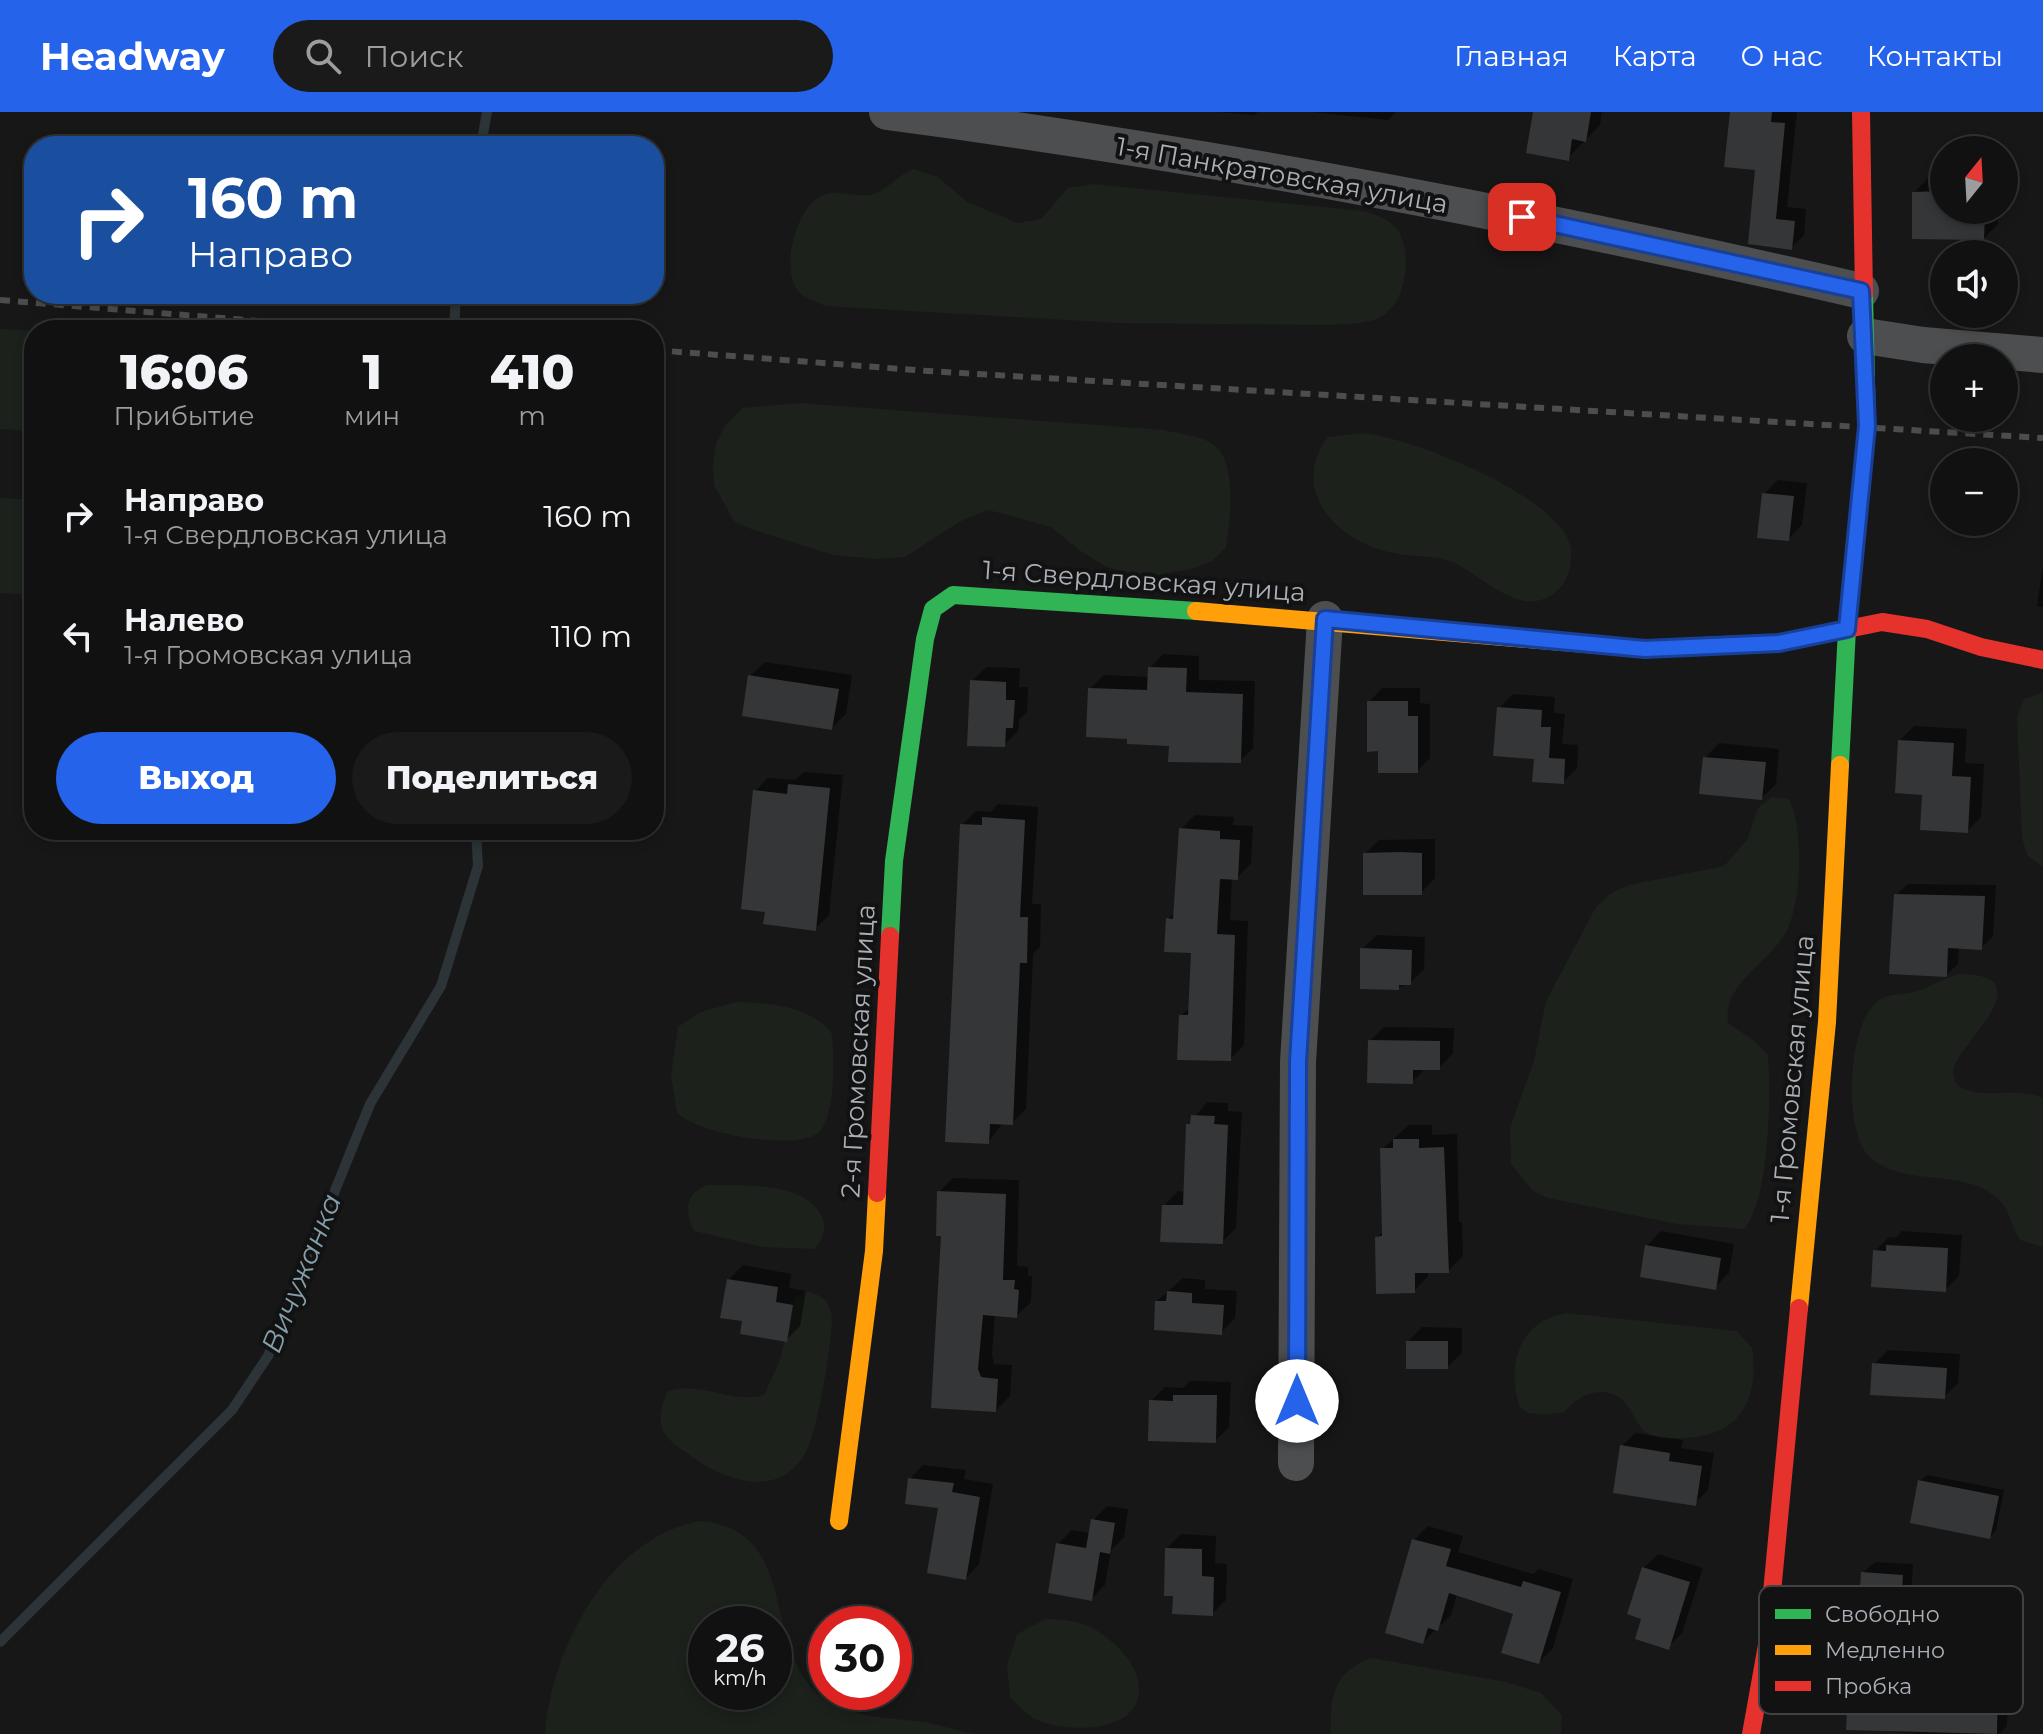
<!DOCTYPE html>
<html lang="ru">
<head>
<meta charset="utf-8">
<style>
	:root { --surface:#111112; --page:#1a1a1b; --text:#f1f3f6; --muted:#9c9d9f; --line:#303132; --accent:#2563eb }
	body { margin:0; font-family:Montserrat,sans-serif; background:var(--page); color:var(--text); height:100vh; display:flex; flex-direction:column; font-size:30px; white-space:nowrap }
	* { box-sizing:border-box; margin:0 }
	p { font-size:26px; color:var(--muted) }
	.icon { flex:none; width:44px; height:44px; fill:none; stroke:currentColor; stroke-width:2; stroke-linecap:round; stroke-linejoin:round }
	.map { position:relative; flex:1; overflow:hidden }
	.drawer { position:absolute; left:24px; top:208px; width:640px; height:520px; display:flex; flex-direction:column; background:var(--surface); border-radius:32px; box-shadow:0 4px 12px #0003,0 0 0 2px var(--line) }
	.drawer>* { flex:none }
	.top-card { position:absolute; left:24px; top:24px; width:640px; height:168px; border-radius:32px; box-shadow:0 4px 12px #0003,0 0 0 2px var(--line); background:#1a4fa0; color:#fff; overflow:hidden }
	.needle { width:52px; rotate:18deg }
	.tools { position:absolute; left:1930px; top:24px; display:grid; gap:16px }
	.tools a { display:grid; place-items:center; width:88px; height:88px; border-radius:50%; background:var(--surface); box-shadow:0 4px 12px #0003,0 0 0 2px var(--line); font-size:40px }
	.speed { position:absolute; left:688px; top:1494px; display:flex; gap:16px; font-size:40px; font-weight:700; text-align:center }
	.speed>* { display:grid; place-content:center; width:104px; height:104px; border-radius:50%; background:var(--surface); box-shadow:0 4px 12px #0003,0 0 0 2px var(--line); line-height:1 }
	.speed small { font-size:20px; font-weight:400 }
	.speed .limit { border:12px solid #d22; background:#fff; color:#111 }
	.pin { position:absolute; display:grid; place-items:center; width:68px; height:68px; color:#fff; margin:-34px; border-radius:16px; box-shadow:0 4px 12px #0006 }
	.me { position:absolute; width:88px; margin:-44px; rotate:0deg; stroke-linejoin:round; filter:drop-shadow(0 0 6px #0008) }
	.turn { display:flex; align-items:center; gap:28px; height:168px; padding:0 32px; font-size:36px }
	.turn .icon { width:104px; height:104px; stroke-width:2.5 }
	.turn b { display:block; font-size:56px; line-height:68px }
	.eta { display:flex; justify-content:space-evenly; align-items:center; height:136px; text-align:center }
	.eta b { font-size:48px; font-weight:800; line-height:56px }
	.action { display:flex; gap:16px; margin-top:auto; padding:16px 32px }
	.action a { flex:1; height:92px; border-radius:48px; background:var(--accent); color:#fff; font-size:32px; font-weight:800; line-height:92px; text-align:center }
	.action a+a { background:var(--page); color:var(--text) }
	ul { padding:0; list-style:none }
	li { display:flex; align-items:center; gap:24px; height:120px; padding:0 32px }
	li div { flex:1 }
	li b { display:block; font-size:30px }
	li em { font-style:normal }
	header { display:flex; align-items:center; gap:48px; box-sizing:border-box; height:112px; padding:0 40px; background:var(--accent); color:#fff }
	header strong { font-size:38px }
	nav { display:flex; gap:44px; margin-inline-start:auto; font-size:28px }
	.search { width:560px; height:72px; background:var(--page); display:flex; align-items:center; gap:20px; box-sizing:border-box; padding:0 28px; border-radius:44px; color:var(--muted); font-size:30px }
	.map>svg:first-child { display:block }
	.green { fill:#1c211c; fill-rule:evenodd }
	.shadow { fill:#0007 }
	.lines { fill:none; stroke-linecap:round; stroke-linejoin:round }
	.stream { stroke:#2c3438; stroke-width:10 }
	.building { fill:#353637 }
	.street { stroke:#4c4e50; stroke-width:36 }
	.fast { stroke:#30b455; stroke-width:18 }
	.slow { stroke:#ff9f0a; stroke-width:18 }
	.jam { stroke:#e5322d; stroke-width:18 }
	.rail { stroke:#4c4d4f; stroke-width:6; stroke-dasharray:10 8; stroke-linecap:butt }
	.route-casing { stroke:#184099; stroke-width:20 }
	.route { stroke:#2563eb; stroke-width:14 }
	.labels { text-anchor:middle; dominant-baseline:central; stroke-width:8; stroke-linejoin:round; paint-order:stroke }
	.street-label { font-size:26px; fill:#aab0b6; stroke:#121213 }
	.water-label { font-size:28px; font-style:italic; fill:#85a0ad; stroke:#121213 }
	.key { fill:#121213; stroke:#404144; stroke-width:2 }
	.key-label { font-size:22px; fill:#aab0b6 }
</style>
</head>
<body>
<header>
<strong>Headway</strong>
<div class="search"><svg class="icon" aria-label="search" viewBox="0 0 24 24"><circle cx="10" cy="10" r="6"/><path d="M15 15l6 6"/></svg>Поиск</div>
<nav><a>Главная</a><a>Карта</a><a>О нас</a><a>Контакты</a></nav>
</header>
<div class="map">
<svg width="2043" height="1622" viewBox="0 0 2043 1622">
	<rect width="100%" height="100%" fill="#171718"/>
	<path class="green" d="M 913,57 L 938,65 L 967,90 L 1018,111 L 1041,107 L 1068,76 L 1093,72 L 1364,99 C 1376,103 1389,107 1397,117 C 1413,141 1407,189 1382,204 C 1367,213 1348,211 1332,213 L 1117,211 L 825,194 C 817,190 804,186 798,179 C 780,158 796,94 822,84 C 839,76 854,86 871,83 C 885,80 898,63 913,57 Z
		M 0,217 L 34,219 L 34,319 L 0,317 Z
		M 800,291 L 1164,318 C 1179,322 1199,323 1213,332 C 1238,349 1230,410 1226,435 L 1212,449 L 1195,456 L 1152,464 L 1130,462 L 1105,454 L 1079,438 L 1051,415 L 988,398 L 959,410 L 905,445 L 878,447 L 833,443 L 751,417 L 734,409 L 714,373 L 713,351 L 716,332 L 725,314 L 742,296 Z
		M 1360,321 C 1407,323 1564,385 1571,437 C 1572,451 1569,468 1559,477 C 1521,513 1482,460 1447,448 C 1430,443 1416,445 1399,442 C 1342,434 1286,381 1328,325 Z
		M 0,386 L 34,388 L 34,483 L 0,481 Z
		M 2043,580 L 2043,755 L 2027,743 L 2022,726 L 2017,604 L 2024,587 Z
		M 1772,685 L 1789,687 C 1804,717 1802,791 1786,820 C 1768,853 1723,870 1728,911 L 1756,930 L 1768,943 C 1771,982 1770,1088 1744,1117 L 1677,1112 L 1548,1086 L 1533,1079 L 1511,1052 L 1510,1016 L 1534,949 L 1546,889 L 1596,795 L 1610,782 L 1629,773 L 1724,754 L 1747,728 L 1758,696 Z
		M 1959,862 C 2043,862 1965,926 1954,955 C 1952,962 1954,966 1957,973 C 1984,990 2014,973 2043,986 L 2043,1135 L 2020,1128 C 2011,1114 2010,1097 1997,1086 C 1962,1055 1905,1076 1871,1046 C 1842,1022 1848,915 1875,892 C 1887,880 1898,884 1914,880 C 1930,876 1942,866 1959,862 Z
		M 737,890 C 772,891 806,894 831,919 C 835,940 836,1006 818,1021 C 796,1039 695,1022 677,1000 L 671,964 L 678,915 L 700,900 Z
		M 707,1073 C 742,1074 809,1068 823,1108 C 827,1120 822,1128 814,1137 L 763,1135 L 694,1119 C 685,1099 684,1082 707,1073 Z
		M 804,1179 C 822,1182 832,1190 832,1209 C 830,1239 818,1325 802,1347 C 772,1388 721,1366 688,1342 C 678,1335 666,1328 662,1316 C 658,1304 663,1291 667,1280 C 698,1267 731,1293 764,1283 L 780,1248 L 794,1187 Z
		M 1566,1201 L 1737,1219 L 1752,1236 C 1759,1281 1744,1320 1695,1325 C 1681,1326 1666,1329 1653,1324 C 1631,1316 1635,1289 1612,1282 C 1593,1275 1576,1287 1564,1300 L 1543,1303 L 1528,1301 L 1520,1295 C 1505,1254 1520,1208 1566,1201 Z
		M 700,1409 C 806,1418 756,1544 828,1589 C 854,1605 887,1606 916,1609 C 936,1611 957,1619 976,1622 L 545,1622 C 551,1537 609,1425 700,1409 ZM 774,1512 L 774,1580 L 706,1580 L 706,1512 Z
		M 1046,1507 C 1061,1507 1080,1509 1094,1517 C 1118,1531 1149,1561 1136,1592 C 1122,1622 1058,1620 1033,1606 C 1025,1601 1017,1592 1010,1585 L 1007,1553 L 1017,1522 Z
		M 1372,1546 L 1506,1570 L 1541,1581 L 1562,1603 L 1561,1622 L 1331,1622 C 1329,1585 1334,1559 1372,1546 Z"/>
	<path class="shadow" d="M 1216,0 L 1258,0 L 1254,3 Z
		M 1312,0 L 1396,0 L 1388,8 Z
		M 1535,0 L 1602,0 L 1600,13 L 1568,46 Z
		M 1732,0 L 1797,0 L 1787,95 L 1806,97 L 1804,123 L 1791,136 L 1750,130 L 1757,56 Z
		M 1944,60 L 1944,98 L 1998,98 L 1998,112 L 1984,126 L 1914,81 L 1928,66 L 1938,66 Z
		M 1778,368 L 1807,371 L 1802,413 L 1788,427 L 1764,382 Z
		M 2043,453 L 2043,495 L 2037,494 Z
		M 1163,542 L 1199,544 L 1199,568 L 1255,569 L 1253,636 L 1240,649 L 1129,625 L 1090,577 L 1104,563 L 1149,565 L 1150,556 Z
		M 765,550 L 852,563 L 846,602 L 831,616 L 750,564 Z
		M 986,555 L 1020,556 L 1019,575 L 1028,575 L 1027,600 L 1019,608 L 1018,619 L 1004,633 L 972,569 Z
		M 1382,576 L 1420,576 L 1420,591 L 1430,592 L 1430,646 L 1417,659 L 1380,637 L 1369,590 Z
		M 1513,582 L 1555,585 L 1554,601 L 1565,602 L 1562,632 L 1578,633 L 1577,656 L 1563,670 L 1536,646 L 1499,596 Z
		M 1914,614 L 1967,617 L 1965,651 L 1984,652 L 1981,705 L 1967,719 L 1925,681 L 1900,628 Z
		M 1719,631 L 1779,637 L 1776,672 L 1762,686 L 1705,646 Z
		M 804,660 L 843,663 L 829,803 L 815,817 L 767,798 L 755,679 L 768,666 L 795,668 Z
		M 998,692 L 1038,695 L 1032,792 L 1041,792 L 1040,835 L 1033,842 L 1026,997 L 1012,1011 L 1003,1011 L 988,1030 L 962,713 L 976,699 L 991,700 Z
		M 1195,703 L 1234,705 L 1233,713 L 1253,714 L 1251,751 L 1237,766 L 1232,765 L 1230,808 L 1248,809 L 1244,933 L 1230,947 L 1181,904 L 1191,894 L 1194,839 L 1168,807 L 1175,800 L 1181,717 Z
		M 1435,727 L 1435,766 L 1421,781 L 1365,742 L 1379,728 Z
		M 1908,772 L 1996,773 L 1993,824 L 1981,836 L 1959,835 L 1958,852 L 1946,863 L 1896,783 Z
		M 1377,823 L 1425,825 L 1424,857 L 1410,871 L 1398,876 L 1362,837 Z
		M 1384,915 L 1454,916 L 1453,941 L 1439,956 L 1426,956 L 1412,970 L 1370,929 Z
		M 1207,990 L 1228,991 L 1228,999 L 1242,1000 L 1236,1116 L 1222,1130 L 1164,1094 L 1178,1079 L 1186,1080 L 1188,1013 Z
		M 1409,1013 L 1432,1013 L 1432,1023 L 1457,1022 L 1459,1110 L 1462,1110 L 1463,1144 L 1448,1159 L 1428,1159 L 1428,1164 L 1414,1179 L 1377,1125 L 1384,1119 L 1382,1037 Z
		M 953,1066 L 1019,1068 L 1017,1154 L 1028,1155 L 1028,1164 L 1032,1164 L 1031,1190 L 1016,1204 L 995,1202 L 992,1242 L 994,1252 L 1012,1253 L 1010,1284 L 996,1298 L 933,1294 L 943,1122 L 939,1080 Z
		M 1661,1119 L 1734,1132 L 1729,1161 L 1715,1175 L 1647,1134 Z
		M 1902,1119 L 1962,1123 L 1959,1164 L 1945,1178 L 1875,1139 L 1889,1125 L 1896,1126 Z
		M 743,1153 L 791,1162 L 789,1176 L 806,1179 L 800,1214 L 786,1228 L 745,1207 L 729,1167 Z
		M 1183,1166 L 1205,1168 L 1205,1177 L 1237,1179 L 1235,1206 L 1221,1221 L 1157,1189 Z
		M 1422,1215 L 1462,1216 L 1462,1241 L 1447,1255 L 1408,1230 Z
		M 1888,1238 L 1960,1242 L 1958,1271 L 1944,1285 L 1874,1252 Z
		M 1190,1269 L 1231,1270 L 1229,1315 L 1215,1329 L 1151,1289 L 1165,1275 L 1183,1276 Z
		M 1635,1321 L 1683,1328 L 1681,1336 L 1714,1341 L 1708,1378 L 1695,1391 L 1622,1334 Z
		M 923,1353 L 966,1358 L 964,1367 L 993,1372 L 979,1452 L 966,1466 L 940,1394 L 910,1367 Z
		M 1927,1363 L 2004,1378 L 1996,1418 L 1990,1425 L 1920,1369 Z
		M 1107,1394 L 1128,1397 L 1124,1425 L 1111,1438 L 1105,1473 L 1091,1487 L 1058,1432 L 1072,1418 L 1091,1421 L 1093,1408 Z
		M 1428,1414 L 1463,1424 L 1458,1440 L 1533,1462 L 1538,1457 L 1573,1467 L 1553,1536 L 1539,1550 L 1515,1501 L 1457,1482 L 1451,1503 L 1423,1530 L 1414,1428 Z
		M 1181,1422 L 1216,1424 L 1215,1451 L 1227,1452 L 1226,1488 L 1212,1502 L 1175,1483 L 1167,1436 Z
		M 1658,1442 L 1703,1456 L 1682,1521 L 1668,1535 L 1644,1506 L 1644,1456 Z
		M 1875,1450 L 1913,1452 L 1906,1576 L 1966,1580 L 1967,1559 L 1978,1548 L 2009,1548 L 2007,1614 L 1999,1622 L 1919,1622 L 1848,1616 L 1853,1514 L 1860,1507 L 1863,1461 Z"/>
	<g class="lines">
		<path class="stream" d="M 481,34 L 487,0
			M 454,218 L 456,182
			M 0,1530 L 232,1298 L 268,1244 L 370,992 L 441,874 L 478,754 L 476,718"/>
	</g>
	<path class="building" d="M 1533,0 L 1591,0 L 1586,30 L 1572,27 L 1569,49 L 1526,41 Z
		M 1730,0 L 1772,0 L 1771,10 L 1785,11 L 1776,107 L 1795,109 L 1792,138 L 1748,132 L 1755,58 L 1724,55 Z
		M 1944,79 L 1944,98 L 1985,98 L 1984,128 L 1912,127 L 1912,80 Z
		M 1762,381 L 1794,384 L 1789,429 L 1757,426 Z
		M 1148,555 L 1187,556 L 1186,580 L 1243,582 L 1241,651 L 1168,650 L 1169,634 L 1127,632 L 1127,627 L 1086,625 L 1088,576 L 1147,578 Z
		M 748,563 L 839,577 L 832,618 L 742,604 Z
		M 970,568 L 1006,570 L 1006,588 L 1015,588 L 1013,616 L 1006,616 L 1005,635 L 967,634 Z
		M 1367,589 L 1408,589 L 1408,604 L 1418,604 L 1418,661 L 1378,661 L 1378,639 L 1367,640 Z
		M 1497,595 L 1542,598 L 1541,615 L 1551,615 L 1549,646 L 1565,647 L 1564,672 L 1532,670 L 1534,647 L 1493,644 Z
		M 1898,628 L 1954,631 L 1952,664 L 1971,665 L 1968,721 L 1920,718 L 1922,683 L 1895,681 Z
		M 1703,645 L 1766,650 L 1762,688 L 1699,682 Z
		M 788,672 L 830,676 L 816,819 L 763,812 L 765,800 L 741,797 L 753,678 L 787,682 Z
		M 982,705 L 1025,708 L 1020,805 L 1028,805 L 1027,851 L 1020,851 L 1013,1013 L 990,1012 L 989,1032 L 945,1030 L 960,712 L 982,713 Z
		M 1179,716 L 1220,719 L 1220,727 L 1240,728 L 1238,768 L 1220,767 L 1217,822 L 1235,823 L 1231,949 L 1177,948 L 1179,903 L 1188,903 L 1191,841 L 1164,840 L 1166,806 L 1173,807 Z
		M 1400,740 L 1422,741 L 1422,783 L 1363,783 L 1363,741 Z
		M 1894,782 L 1985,784 L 1982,838 L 1948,836 L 1947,865 L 1889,862 Z
		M 1360,836 L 1412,838 L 1411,873 L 1399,873 L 1399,878 L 1360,877 Z
		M 1368,928 L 1440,929 L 1440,958 L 1413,958 L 1413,972 L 1367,971 Z
		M 1191,1003 L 1215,1004 L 1214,1012 L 1228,1013 L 1223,1132 L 1160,1130 L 1162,1093 L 1183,1093 L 1186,1012 L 1190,1012 Z
		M 1393,1027 L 1419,1027 L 1419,1036 L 1444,1035 L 1449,1161 L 1415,1161 L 1415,1181 L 1376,1182 L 1375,1125 L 1382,1124 L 1380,1036 L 1393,1036 Z
		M 937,1079 L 1006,1082 L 1003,1168 L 1015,1168 L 1014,1177 L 1019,1178 L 1017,1206 L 983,1203 L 978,1257 L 981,1265 L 998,1267 L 996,1300 L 931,1296 L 941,1124 L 936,1124 Z
		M 1645,1133 L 1721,1146 L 1716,1178 L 1640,1165 Z
		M 1886,1133 L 1948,1136 L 1946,1180 L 1871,1175 L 1873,1138 L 1886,1139 Z
		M 727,1167 L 778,1175 L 776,1190 L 793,1193 L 787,1230 L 740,1222 L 742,1209 L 720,1206 Z
		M 1167,1179 L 1192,1181 L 1192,1191 L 1224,1193 L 1222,1223 L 1154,1218 L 1155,1189 L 1166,1189 Z
		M 1406,1229 L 1448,1229 L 1448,1257 L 1406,1257 Z
		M 1872,1251 L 1947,1256 L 1945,1287 L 1870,1283 Z
		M 1173,1283 L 1217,1283 L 1216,1331 L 1148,1329 L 1149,1288 L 1173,1289 Z
		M 1620,1333 L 1670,1341 L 1669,1349 L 1702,1354 L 1696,1394 L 1613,1381 Z
		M 908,1366 L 954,1371 L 952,1380 L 980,1385 L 966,1468 L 927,1461 L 938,1396 L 905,1392 Z
		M 1918,1368 L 1999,1384 L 1990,1427 L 1910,1411 Z
		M 1091,1407 L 1115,1411 L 1110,1442 L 1100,1440 L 1092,1489 L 1048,1481 L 1056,1431 L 1086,1436 Z
		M 1412,1427 L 1451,1437 L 1446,1454 L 1521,1475 L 1523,1469 L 1561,1480 L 1539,1552 L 1501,1541 L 1513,1502 L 1449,1481 L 1438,1519 L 1428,1516 L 1423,1532 L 1385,1521 Z
		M 1165,1436 L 1202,1437 L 1202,1464 L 1214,1465 L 1213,1504 L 1172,1502 L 1173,1484 L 1164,1484 Z
		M 1642,1455 L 1690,1470 L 1669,1538 L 1635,1527 L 1641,1507 L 1627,1502 Z
		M 1861,1460 L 1903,1463 L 1895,1587 L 1964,1591 L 1965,1558 L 1998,1559 L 1997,1622 L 1846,1618 L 1851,1513 L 1858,1513 Z"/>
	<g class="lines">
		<path class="street" d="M 887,0 C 1214,43 1540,105 1861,179
			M 1865,224 L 1923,233 L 2043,243
			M 1296,1351 L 1298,950 L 1325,507"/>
		<path class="fast" d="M 1840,653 L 1847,517 L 1867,314 L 1864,182
			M 890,824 L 894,749 L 925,527 L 933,497 L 953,483 L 1196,499"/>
		<path class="slow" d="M 1196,499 L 1645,537 L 1723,533
			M 1799,1196 L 1827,910 L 1840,653
			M 839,1409 L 874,1139 L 877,1081"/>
		<path class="jam" d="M 1861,0 L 1864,182
			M 1723,533 L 1779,531 L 1882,510 L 1927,517 L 1981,535 L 2043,548
			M 877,1081 L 890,824
			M 1751,1622 L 1767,1533 L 1799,1196"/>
		<path class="rail" d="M 0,188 L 369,218
			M 654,238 L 928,259 L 2043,326"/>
	</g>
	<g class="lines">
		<g class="route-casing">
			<path id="route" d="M 1297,1289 L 1298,950 L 1325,507 L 1645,537 L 1779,531 L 1847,517 L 1867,314 L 1861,179 L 1522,105"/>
		</g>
		<use href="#route" class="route"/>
	</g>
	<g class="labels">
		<g class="street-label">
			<text transform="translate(1282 63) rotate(10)">1-я Панкратовская улица</text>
			<text transform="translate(1144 469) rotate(4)">1-я Свердловская улица</text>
			<text transform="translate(858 939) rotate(-87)">2-я Громовская улица</text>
			<text transform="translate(1792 967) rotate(-85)">1-я Громовская улица</text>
		</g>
		<g class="water-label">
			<text transform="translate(301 1161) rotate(-68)">Вичужанка</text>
		</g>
	</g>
	<rect x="1759" y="1474" width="264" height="128" rx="12" class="key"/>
	<rect x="1775" y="1497" width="36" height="10" fill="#30b455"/>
	<rect x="1775" y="1533" width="36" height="10" fill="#ff9f0a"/>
	<rect x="1775" y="1569" width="36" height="10" fill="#e5322d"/>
	<g class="key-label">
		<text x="1825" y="1510">Свободно</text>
		<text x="1825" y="1546">Медленно</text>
		<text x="1825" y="1582">Пробка</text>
	</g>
</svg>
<div class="tools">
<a><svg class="needle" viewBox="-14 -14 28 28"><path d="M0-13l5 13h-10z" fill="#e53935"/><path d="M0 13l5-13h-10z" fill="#9c9d9f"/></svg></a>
<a><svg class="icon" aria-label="sound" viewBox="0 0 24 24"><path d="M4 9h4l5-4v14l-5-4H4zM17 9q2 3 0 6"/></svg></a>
<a>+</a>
<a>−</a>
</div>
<div class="speed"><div>26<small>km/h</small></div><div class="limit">30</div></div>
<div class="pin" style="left:1522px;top:105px;background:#d93025"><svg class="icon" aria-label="arrive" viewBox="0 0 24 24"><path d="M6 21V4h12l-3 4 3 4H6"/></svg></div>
<svg class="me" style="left:1297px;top:1289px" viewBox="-20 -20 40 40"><circle r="19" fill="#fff"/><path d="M0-13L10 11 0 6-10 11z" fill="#2563eb"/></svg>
<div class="top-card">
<div class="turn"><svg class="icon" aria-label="right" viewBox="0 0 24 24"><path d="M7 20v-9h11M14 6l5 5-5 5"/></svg><div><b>160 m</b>Направо</div></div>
</div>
<section class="drawer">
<div class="eta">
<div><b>16:06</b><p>Прибытие</p></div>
<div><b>1</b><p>мин</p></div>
<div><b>410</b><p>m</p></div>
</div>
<ul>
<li><svg class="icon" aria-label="right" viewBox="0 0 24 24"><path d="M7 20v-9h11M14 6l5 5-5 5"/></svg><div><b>Направо</b><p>1-я Свердловская улица</p></div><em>160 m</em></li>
<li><svg class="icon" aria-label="left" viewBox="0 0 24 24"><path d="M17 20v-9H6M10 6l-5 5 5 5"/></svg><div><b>Налево</b><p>1-я Громовская улица</p></div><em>110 m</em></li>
</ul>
<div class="action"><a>Выход</a><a>Поделиться</a></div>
</section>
</div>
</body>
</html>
